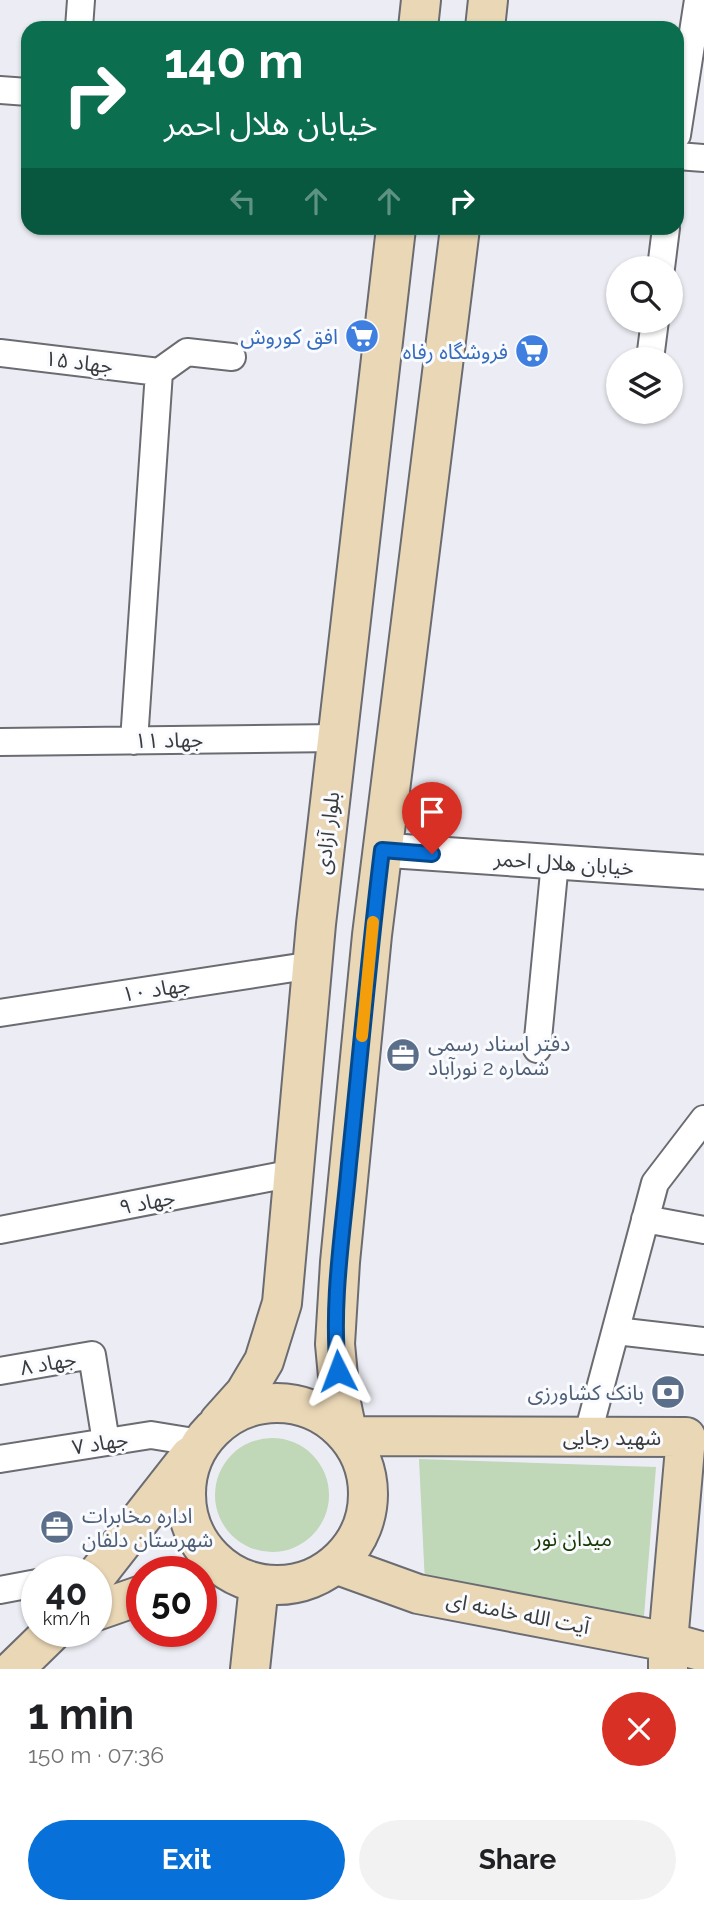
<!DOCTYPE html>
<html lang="en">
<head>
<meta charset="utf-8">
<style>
	:root { --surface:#fff; --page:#f2f2f2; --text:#202124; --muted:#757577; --accent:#0771d9 }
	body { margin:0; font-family:Raleway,"Noto Sans Arabic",sans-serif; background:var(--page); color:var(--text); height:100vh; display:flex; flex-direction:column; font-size:26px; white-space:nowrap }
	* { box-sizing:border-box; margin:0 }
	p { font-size:23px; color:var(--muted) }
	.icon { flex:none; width:38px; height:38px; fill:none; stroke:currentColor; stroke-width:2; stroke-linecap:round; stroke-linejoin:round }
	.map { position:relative; height:1669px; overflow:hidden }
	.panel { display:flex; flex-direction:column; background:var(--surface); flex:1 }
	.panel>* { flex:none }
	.banner { position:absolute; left:21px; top:21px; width:663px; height:214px; border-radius:21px; box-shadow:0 2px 5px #0004; background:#0b6e4f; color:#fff; overflow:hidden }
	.buttons { position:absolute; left:606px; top:256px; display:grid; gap:14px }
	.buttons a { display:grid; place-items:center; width:77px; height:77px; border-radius:50%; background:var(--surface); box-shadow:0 2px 5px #0004; font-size:35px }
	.speed { position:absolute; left:21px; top:1556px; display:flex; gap:14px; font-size:35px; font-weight:700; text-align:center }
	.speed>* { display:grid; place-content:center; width:91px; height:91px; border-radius:50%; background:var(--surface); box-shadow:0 2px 5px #0004; line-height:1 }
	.speed small { font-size:18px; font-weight:400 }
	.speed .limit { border:10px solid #d22; background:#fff; color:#111 }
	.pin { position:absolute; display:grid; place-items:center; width:60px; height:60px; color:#fff; margin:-72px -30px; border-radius:50% 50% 50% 0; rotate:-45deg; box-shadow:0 0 7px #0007 }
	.pin .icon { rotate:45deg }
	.me { position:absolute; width:77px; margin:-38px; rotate:357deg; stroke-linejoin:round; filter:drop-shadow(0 0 5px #0008) }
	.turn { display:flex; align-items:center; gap:24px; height:147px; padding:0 28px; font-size:32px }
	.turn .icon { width:91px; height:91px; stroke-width:2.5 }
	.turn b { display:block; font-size:49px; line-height:60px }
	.lanes { display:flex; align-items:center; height:66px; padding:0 28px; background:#0003; justify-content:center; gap:35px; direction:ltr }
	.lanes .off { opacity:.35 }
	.round { display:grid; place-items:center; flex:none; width:74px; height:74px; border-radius:37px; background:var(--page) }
	.summary { display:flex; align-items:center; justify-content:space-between; height:119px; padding:0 28px }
	h1 { font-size:42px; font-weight:700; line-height:52px }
	.cta { display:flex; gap:14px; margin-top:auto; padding:14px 28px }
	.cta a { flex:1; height:80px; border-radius:42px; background:var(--accent); color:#fff; font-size:28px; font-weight:700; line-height:80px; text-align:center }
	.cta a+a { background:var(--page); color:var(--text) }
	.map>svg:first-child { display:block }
	.green { fill:#c0d7b8 }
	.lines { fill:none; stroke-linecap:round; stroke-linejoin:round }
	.minor-casing { stroke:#6b6c72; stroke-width:30 }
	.tertiary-casing { stroke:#6b6c72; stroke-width:37 }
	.secondary-casing { stroke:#6b6c72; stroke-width:42 }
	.minor { stroke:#fff; stroke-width:26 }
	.tertiary { stroke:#fff; stroke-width:33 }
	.secondary { stroke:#ead7b6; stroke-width:38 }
	.route-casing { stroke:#05498d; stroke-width:18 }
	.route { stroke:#0771d9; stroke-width:12 }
	.slow { stroke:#f59e0b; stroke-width:12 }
	.labels { text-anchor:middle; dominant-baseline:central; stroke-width:6; stroke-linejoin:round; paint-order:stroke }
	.shop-label { font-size:21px; fill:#366cbe; stroke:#fafbff; text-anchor:end }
	.street-label { font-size:21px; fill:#3a3b3d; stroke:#fafbff }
	.service-label { font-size:21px; fill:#4e5e75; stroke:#fafbff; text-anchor:start }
	.park-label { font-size:21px; fill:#153802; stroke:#fafbff }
</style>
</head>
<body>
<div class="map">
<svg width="704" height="1669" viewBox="0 0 704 1669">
	<rect width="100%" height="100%" fill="#ecedf4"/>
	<path class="green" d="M215 1495a57 57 0 1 1 114 0a57 57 0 1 1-114 0Z
		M 419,1459 L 656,1467 L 643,1629 L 425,1584 Z"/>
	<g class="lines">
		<g class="minor-casing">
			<path id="minor" d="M 79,28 L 81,0
				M 0,90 L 28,92
				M 677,135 L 698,0
				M 677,156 L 704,158
				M 661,268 L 666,228
				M 0,353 L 159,372
				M 650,359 L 655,320
				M 159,372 L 187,352 L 232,357
				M 134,741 L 159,372
				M 0,742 L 338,738
				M 0,1013 L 313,965
				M 537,1049 L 555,862
				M 645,1219 L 704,1230
				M 0,1230 L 294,1173
				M 616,1331 L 704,1341
				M 0,1371 L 92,1355 L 106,1442
				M 587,1437 L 655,1183 L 704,1119
				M 0,1459 L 151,1435 L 200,1443
				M 0,1590 L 37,1583"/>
		</g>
		<g class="tertiary-casing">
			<path id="tertiary" d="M 382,850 L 704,872"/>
		</g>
		<g class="secondary-casing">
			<path id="secondary" d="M 418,28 L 421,0
				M 485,28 L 488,0
				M 460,228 L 372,935 L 340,1262 L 335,1344 L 340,1398 L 348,1436 L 686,1437 L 668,1642 L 668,1669
				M186 1494a91 91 0 1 1 182 0a91 91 0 1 1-182 0Z
				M 219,1422 L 245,1393 L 264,1361 L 282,1303 L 316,924 L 396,228
				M 335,1564 L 418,1594 L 668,1642 L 704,1652
				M 96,1576 L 190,1456
				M 96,1611 L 142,1595
				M 14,1669 L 53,1631
				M 250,1669 L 259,1585"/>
		</g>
		<use href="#minor" class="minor"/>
		<use href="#tertiary" class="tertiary"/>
		<use href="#secondary" class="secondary"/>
	</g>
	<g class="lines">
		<g class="route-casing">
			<path id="route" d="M 338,1371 C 331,1302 343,1232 349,1164 C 360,1059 369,955 382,850 L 432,854"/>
		</g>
		<use href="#route" class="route"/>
		<path class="slow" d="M 362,1036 L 373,922"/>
	</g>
	<defs>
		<g id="supermarket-disc" transform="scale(1.75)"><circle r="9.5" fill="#3f7fe0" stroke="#fafbff"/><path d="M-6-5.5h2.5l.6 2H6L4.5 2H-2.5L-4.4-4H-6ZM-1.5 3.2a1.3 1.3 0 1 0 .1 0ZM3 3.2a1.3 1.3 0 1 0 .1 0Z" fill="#fff"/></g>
		<g id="office-disc" transform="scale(1.75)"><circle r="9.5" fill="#5c6f8a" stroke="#fafbff"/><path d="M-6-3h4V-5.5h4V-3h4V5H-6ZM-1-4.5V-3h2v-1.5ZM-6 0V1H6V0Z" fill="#fff"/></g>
		<g id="bank-disc" transform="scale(1.75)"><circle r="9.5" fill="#5c6f8a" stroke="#fafbff"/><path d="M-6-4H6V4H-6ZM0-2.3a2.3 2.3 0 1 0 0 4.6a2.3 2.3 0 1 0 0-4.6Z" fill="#fff"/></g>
	</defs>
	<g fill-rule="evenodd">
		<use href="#supermarket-disc" x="362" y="336"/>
		<use href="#supermarket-disc" x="532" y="351"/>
		<use href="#office-disc" x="403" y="1055"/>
		<use href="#bank-disc" x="668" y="1392"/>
		<use href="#office-disc" x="57" y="1527"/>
	</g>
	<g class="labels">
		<g class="shop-label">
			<text x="338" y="336">افق کوروش</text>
			<text x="508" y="351">فروشگاه رفاه</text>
		</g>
		<g class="street-label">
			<text transform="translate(79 362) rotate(7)">جهاد ۱۵</text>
			<text transform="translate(169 740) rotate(-1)">جهاد ۱۱</text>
			<text transform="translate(327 833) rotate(-83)">بلوار آزادی</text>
			<text transform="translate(564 863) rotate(4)">خیابان هلال احمر</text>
			<text transform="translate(156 989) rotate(-9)">جهاد ۱۰</text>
			<text transform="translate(147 1202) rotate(-11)">جهاد ۹</text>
			<text transform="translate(48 1363) rotate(-10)">جهاد ۸</text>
			<text x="612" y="1437">شهید رجایی</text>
			<text transform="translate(100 1443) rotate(-9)">جهاد ۷</text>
			<text transform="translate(518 1613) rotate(11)">آیت الله خامنه ای</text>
		</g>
		<g class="service-label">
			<text x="428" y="1043">دفتر اسناد رسمی<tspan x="428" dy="24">شماره 2 نورآباد</tspan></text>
			<text x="644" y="1392" text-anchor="end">بانک کشاورزی</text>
			<text x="82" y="1515">اداره مخابرات<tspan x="82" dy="24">شهرستان دلفان</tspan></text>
		</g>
		<g class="park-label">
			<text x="573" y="1538">میدان نور</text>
		</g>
	</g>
</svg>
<div class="buttons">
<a><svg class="icon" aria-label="search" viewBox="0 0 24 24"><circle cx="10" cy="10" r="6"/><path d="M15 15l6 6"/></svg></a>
<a><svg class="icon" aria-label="layers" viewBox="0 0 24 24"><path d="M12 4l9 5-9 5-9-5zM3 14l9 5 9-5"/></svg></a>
</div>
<div class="speed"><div>40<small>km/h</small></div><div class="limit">50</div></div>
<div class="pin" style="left:432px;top:854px;background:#d93025"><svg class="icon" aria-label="arrive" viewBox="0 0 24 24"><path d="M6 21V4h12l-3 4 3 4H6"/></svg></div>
<svg class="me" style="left:338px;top:1371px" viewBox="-20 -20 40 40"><path d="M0-17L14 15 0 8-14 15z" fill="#0771d9" stroke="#fff" stroke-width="4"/></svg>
<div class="banner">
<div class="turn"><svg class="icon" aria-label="right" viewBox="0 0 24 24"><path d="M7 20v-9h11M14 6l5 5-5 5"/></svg><div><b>140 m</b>خیابان هلال احمر</div></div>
<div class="lanes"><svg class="icon off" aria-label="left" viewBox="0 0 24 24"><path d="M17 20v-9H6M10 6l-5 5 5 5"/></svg><svg class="icon off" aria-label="ahead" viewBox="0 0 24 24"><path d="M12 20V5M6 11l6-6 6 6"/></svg><svg class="icon off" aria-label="ahead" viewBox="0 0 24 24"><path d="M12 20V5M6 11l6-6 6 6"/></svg><svg class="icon" aria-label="right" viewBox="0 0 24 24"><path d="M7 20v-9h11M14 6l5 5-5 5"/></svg></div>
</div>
</div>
<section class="panel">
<div class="summary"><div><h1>1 min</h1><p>150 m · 07:36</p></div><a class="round" style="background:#d93025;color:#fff"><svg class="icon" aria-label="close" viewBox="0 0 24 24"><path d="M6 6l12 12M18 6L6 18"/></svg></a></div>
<div class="cta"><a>Exit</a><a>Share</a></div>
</section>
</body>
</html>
